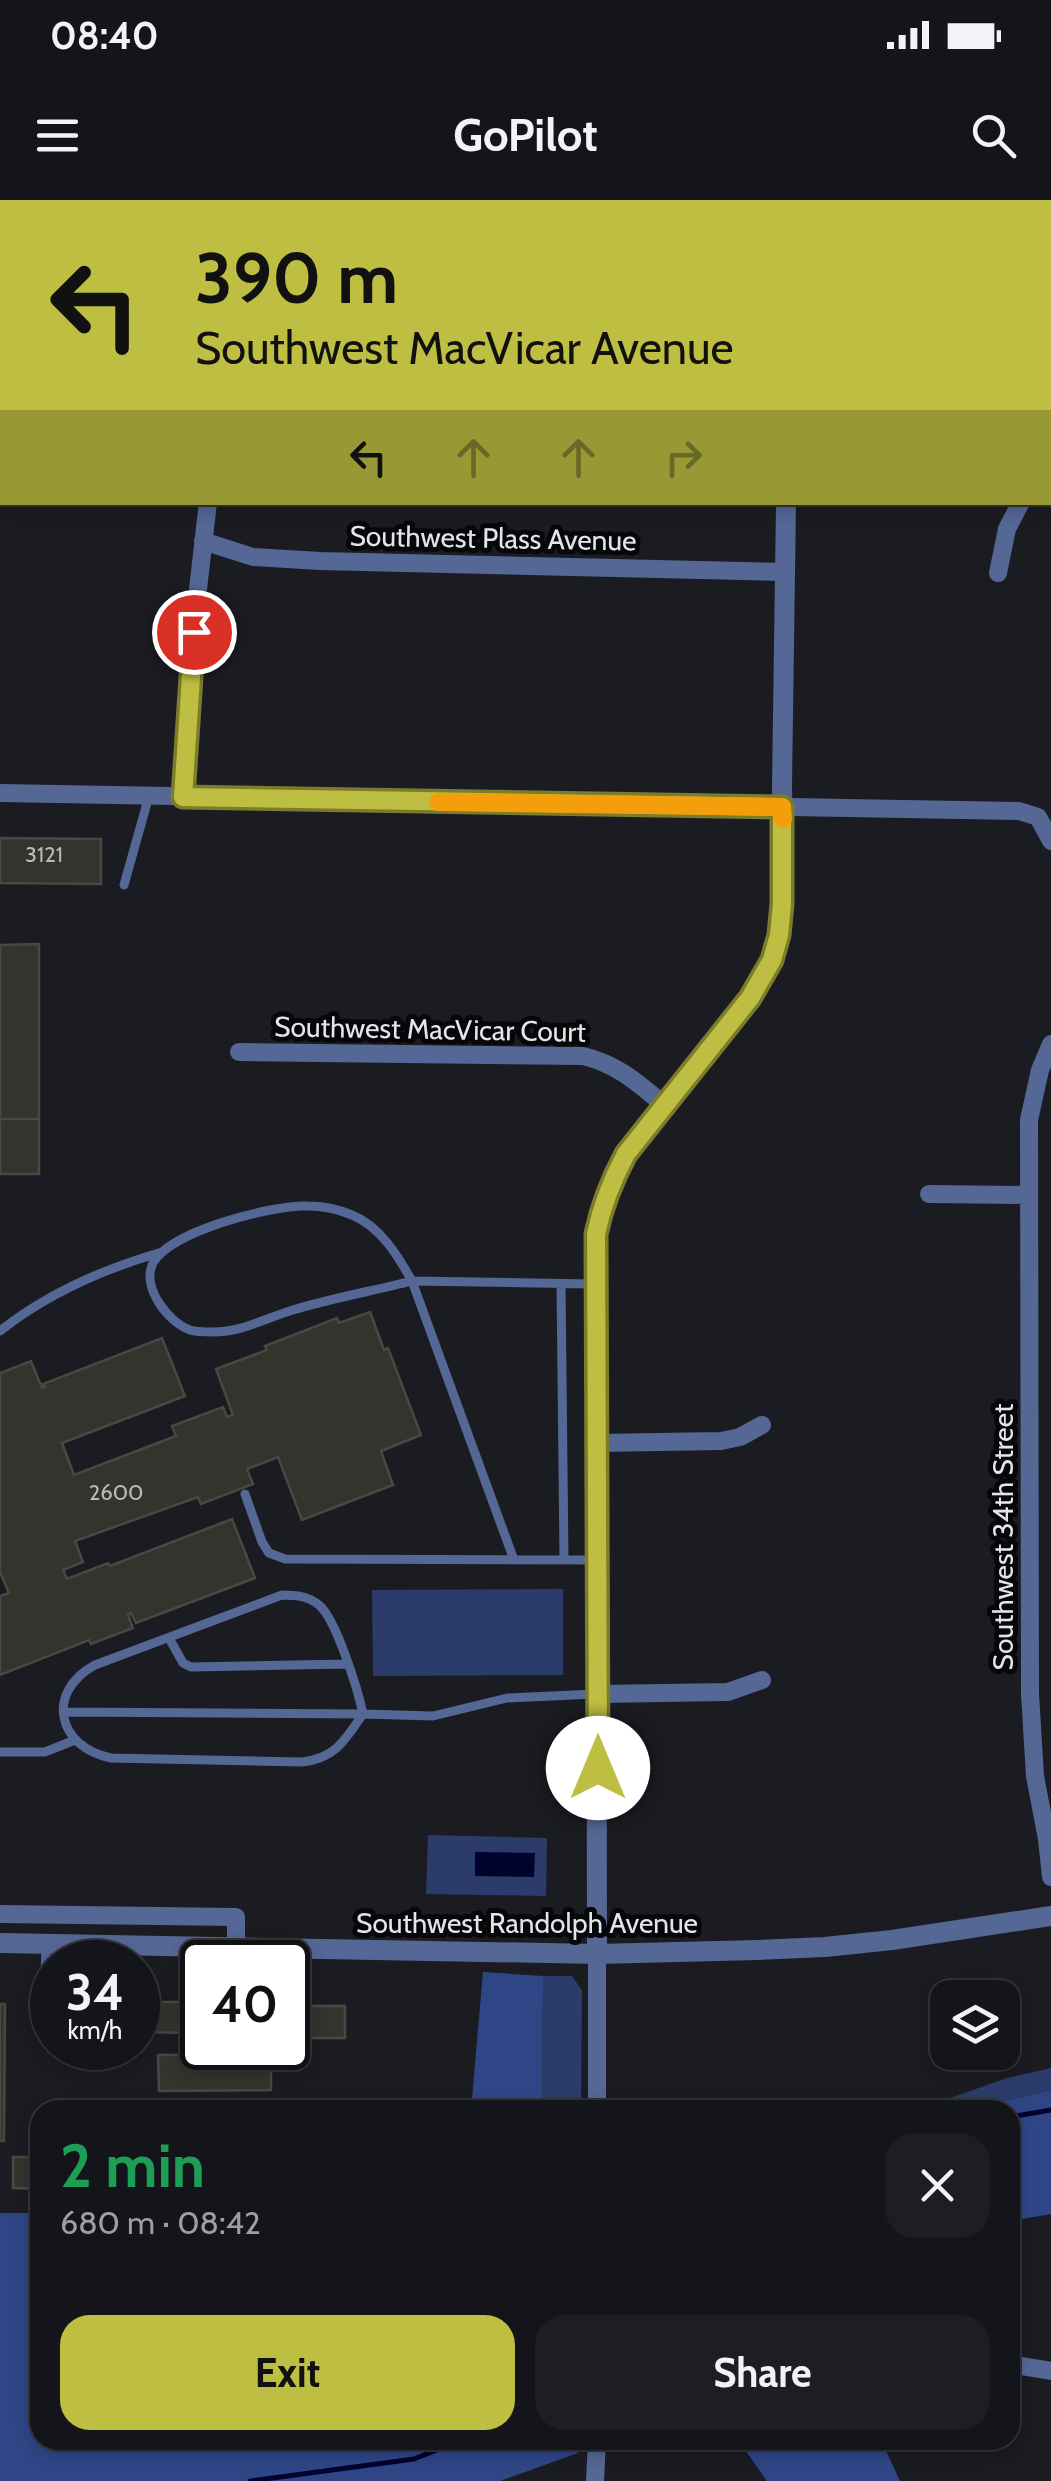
<!DOCTYPE html>
<html lang="en">
<head>
<meta charset="utf-8">
<style>
	:root { --surface:#14151a; --page:#1d1e23; --text:#f1f3f6; --muted:#9d9fa2; --line:#333439; --accent:#bebf42 }
	body { margin:0; font-family:Cabin,sans-serif; background:var(--page); color:var(--text); height:100vh; display:flex; flex-direction:column; font-size:38px; white-space:nowrap }
	* { box-sizing:border-box; margin:0 }
	p { font-size:32px; color:var(--muted) }
	.icon { flex:none; width:55px; height:55px; fill:none; stroke:currentColor; stroke-width:2; stroke-linecap:round; stroke-linejoin:round }
	.map { position:relative; flex:1; overflow:hidden }
	.panel { position:absolute; left:30px; top:1900px; width:990px; height:350px; display:flex; flex-direction:column; background:var(--surface); border-radius:30px; box-shadow:0 5px 15px #0003,0 0 0 2px var(--line) }
	.panel>* { flex:none }
	.top-card { position:absolute; left:0px; top:0px; width:1052px; height:305px; box-shadow:0 5px 15px #0003,0 0 0 2px var(--line); background:#bebf42; color:#111; overflow:hidden }
	.buttons { position:absolute; left:930px; top:1780px; display:grid; gap:20px }
	.buttons a { display:grid; place-items:center; width:90px; height:90px; border-radius:20px; background:var(--surface); box-shadow:0 5px 15px #0003,0 0 0 2px var(--line); font-size:50px }
	.speed { position:absolute; left:30px; top:1740px; display:flex; gap:20px; font-size:50px; font-weight:700; text-align:center }
	.speed>* { display:grid; place-content:center; width:130px; height:130px; border-radius:50%; background:var(--surface); box-shadow:0 5px 15px #0003,0 0 0 2px var(--line); line-height:1 }
	.speed small { font-size:25px; font-weight:400 }
	.speed .limit { border:5px solid #111; border-radius:15px; background:#fff; color:#111 }
	.pin { position:absolute; display:grid; place-items:center; width:85px; height:85px; color:#fff; margin:-42px; border:5px solid #fff; border-radius:50%; box-shadow:0 2px 10px #0007 }
	.me { position:absolute; width:110px; margin:-55px; rotate:0deg; stroke-linejoin:round; filter:drop-shadow(0 0 8px #0008) }
	.turn { display:flex; align-items:center; gap:35px; height:210px; padding:0 30px; font-size:45px }
	.turn .icon { width:130px; height:130px; stroke-width:2.5 }
	.turn b { display:block; font-size:70px; line-height:85px }
	.lanes { display:flex; align-items:center; height:95px; padding:0 30px; background:#0003; justify-content:center; gap:50px; direction:ltr }
	.lanes .off { opacity:.35 }
	.round { display:grid; place-items:center; flex:none; width:105px; height:105px; border-radius:30px; background:var(--page) }
	.overview { display:flex; align-items:center; justify-content:space-between; height:170px; padding:0 30px }
	h1 { font-size:60px; font-weight:800; line-height:75px; color:#1e9e55 }
	.primary-button { display:flex; gap:20px; margin-top:auto; padding:20px 30px }
	.primary-button a { flex:1; height:115px; border-radius:30px; background:var(--accent); color:#111; font-size:40px; font-weight:800; line-height:115px; text-align:center }
	.primary-button a+a { background:var(--page); color:var(--text) }
	.status { display:flex; justify-content:space-between; align-items:center; height:70px; padding:0 50px; background:var(--surface); direction:ltr }
	.status svg { height:28px; fill:currentColor }
	header { display:flex; justify-content:space-between; align-items:center; height:130px; padding:0 30px; background:var(--surface); font-size:45px; font-weight:800 }
	.map>svg:first-child { display:block }
	.green { fill:#2b3c6a }
	.forest { fill:#2e4686 }
	.water { fill:#01022e }
	.lines { fill:none; stroke-linecap:round; stroke-linejoin:round }
	.stream { stroke:#01022e; stroke-width:5 }
	.building { fill:#34342e; stroke:#494943; stroke-width:2.5 }
	.service { stroke:#546795; stroke-width:9 }
	.minor { stroke:#546795; stroke-width:18 }
	.tertiary { stroke:#546795; stroke-width:20 }
	.route-casing { stroke:#7c7c2b; stroke-width:25 }
	.route { stroke:#bebf42; stroke-width:18 }
	.slow { stroke:#f59e0b; stroke-width:18 }
	.labels { text-anchor:middle; dominant-baseline:central; stroke-width:10; stroke-linejoin:round; paint-order:stroke }
	.number-label { font-size:22px; fill:#b8b9ba }
	.street-label { font-size:28px; fill:#e4e5e9; stroke:#060709 }
</style>
</head>
<body>
<div class="status"><b>08:40</b><svg viewBox="0 0 49 12"><path d="M0 12V9h3v3zM5 12V6h3v6zM10 12V3h3v9zM15 12V0h3v12zM26 1h20v11H26zM47 4h2v5h-2z"/></svg></div>
<header><svg class="icon" aria-label="menu" viewBox="0 0 24 24"><path d="M4 6h16M4 12h16M4 18h16"/></svg>GoPilot<svg class="icon" aria-label="search" viewBox="0 0 24 24"><circle cx="10" cy="10" r="6"/><path d="M15 15l6 6"/></svg></header>
<div class="map">
<svg width="1051" height="2281" viewBox="0 0 1051 2281">
	<rect width="100%" height="100%" fill="#1a1c22"/>
	<path class="green" d="M 563,1389 L 563,1475 L 373,1476 L 372,1390 Z
		M 428,1635 L 547,1638 L 546,1696 L 426,1694 Z
		M 543,1776 L 572,1776 L 582,1790 L 581,1910 L 542,1910 Z
		M 1051,1868 L 1051,1890 L 965,1910 L 916,1910 L 1007,1878 Z"/>
	<path class="forest" d="M 483,1772 L 543,1776 L 542,1910 L 471,1910 Z
		M 1051,1890 L 1051,2014 L 1010,2021 L 1010,1910 L 965,1910 Z
		M 0,2013 L 40,2013 L 40,2240 L 569,2240 L 578,2253 L 500,2281 L 0,2281 Z
		M 738,2240 L 881,2240 L 900,2281 L 767,2281 Z"/>
	<path class="water" d="M 475,1652 L 535,1653 L 534,1677 L 475,1676 Z"/>
	<g class="lines">
		<path class="stream" d="M 1010,1917 L 1051,1910
			M 250,2281 L 414,2259 L 462,2240"/>
	</g>
	<path class="building" d="M 0,638 L 101,639 L 101,684 L 0,683 Z
		M 39,744 L 39,919 L 0,919 L 0,745 Z
		M 0,919 L 39,919 L 39,974 L 0,974 Z
		M 370,1112 L 384,1150 L 388,1148 L 421,1235 L 381,1251 L 393,1285 L 302,1320 L 278,1257 L 247,1269 L 253,1284 L 201,1304 L 198,1297 L 75,1341 L 83,1362 L 63,1370 L 67,1379 L 108,1363 L 110,1366 L 232,1319 L 255,1378 L 136,1423 L 131,1413 L 128,1415 L 133,1428 L 91,1444 L 89,1440 L 0,1475 L 0,1396 L 9,1393 L 0,1372 L 0,1173 L 31,1161 L 42,1188 L 45,1187 L 43,1184 L 162,1138 L 185,1196 L 62,1243 L 74,1275 L 176,1236 L 172,1226 L 223,1207 L 227,1217 L 233,1215 L 216,1169 L 267,1150 L 265,1146 L 337,1118 L 339,1123 Z
		M 138,1802 L 191,1802 L 191,1833 L 138,1832 Z
		M 0,1804 L 5,1804 L 4,1941 L 0,1941 Z
		M 288,1806 L 345,1806 L 345,1838 L 288,1838 Z
		M 158,1855 L 271,1855 L 271,1890 L 159,1891 Z
		M 13,1957 L 40,1957 L 40,1989 L 13,1988 Z"/>
	<g class="lines">
		<path class="service" d="M 124,685 L 149,596
			M 561,1084 L 564,1360
			M 0,1131 C 48,1093 103,1069 162,1052
			M 245,1294 L 262,1342 L 269,1353 L 285,1359 L 596,1360
			M 514,1360 L 412,1081 C 373,1091 332,1098 293,1110 C 266,1118 242,1132 213,1132 C 206,1132 196,1132 190,1130 C 168,1122 141,1087 153,1063 C 170,1031 272,1005 307,1006 C 321,1006 338,1009 352,1015 C 380,1026 398,1056 412,1081 L 593,1084
			M 169,1438 L 183,1463 L 191,1467 L 347,1464
			M 65,1512 L 363,1514 C 358,1490 336,1419 319,1405 C 308,1396 296,1395 282,1395 L 95,1465 C 45,1492 57,1547 111,1558 L 302,1562 C 336,1558 345,1540 363,1514 L 433,1516 L 507,1498 L 595,1494
			M 0,1552 L 45,1552 L 75,1540
			M 45,1778 L 46,1746"/>
		<path class="minor" d="M 14,0 L 16,2
			M 325,0 L 327,2
			M 1044,0 L 1045,2
			M 535,2 L 535,0
			M 1050,15 L 1051,17
			M 1050,60 L 1051,60
			M 1050,222 L 1051,222
			M 1050,242 L 1051,239
			M 203,341 L 253,357 L 320,361 L 784,372
			M 998,373 L 1007,329 L 1021,302
			M 0,593 L 1019,611 L 1038,617 L 1051,641
			M 183,597 L 197,398 L 208,302
			M 1051,844 L 1040,870 L 1029,920 L 1030,1494 L 1035,1576 L 1047,1639 L 1051,1677
			M 239,852 L 583,856 C 617,864 638,883 664,905
			M 929,994 L 1029,995
			M 597,1243 L 721,1241 L 740,1237 L 762,1225
			M 598,1494 L 728,1492 L 762,1480
			M 0,1714 L 236,1717 L 236,1746
			M 597,1754 L 597,1910
			M 1010,2164 L 1051,2171
			M 595,2281 L 597,2240"/>
		<path class="tertiary" d="M 792,0 L 792,2
			M 0,1743 L 597,1754 L 758,1750 L 825,1747 L 892,1740 L 1051,1716
			M 597,1754 L 596,1034 C 603,1005 612,980 627,954 L 750,798 L 772,759 L 779,735 L 782,704 L 783,640 L 782,586 L 786,302"/>
	</g>
	<g class="lines">
		<g class="route-casing">
			<path id="route" d="M 194,432 L 183,597 L 782,607 L 782,704 L 779,735 L 772,760 L 750,798 L 626,954 C 612,980 602,1005 596,1034 L 598,1568"/>
		</g>
		<use href="#route" class="route"/>
		<path class="slow" d="M 438,602 L 782,607 L 783,619"/>
	</g>
	<g class="labels">
		<g class="number-label">
			<text x="44" y="654">3121</text>
			<text x="116" y="1292">2600</text>
		</g>
		<g class="street-label">
			<text transform="translate(493 338) rotate(1)">Southwest Plass Avenue</text>
			<text transform="translate(430 829) rotate(1)">Southwest MacVicar Court</text>
			<text transform="translate(1003 1337) rotate(-90)">Southwest 34th Street</text>
			<text x="527" y="1723">Southwest Randolph Avenue</text>
		</g>
	</g>
</svg>
<div class="buttons">
<a><svg class="icon" aria-label="layers" viewBox="0 0 24 24"><path d="M12 4l9 5-9 5-9-5zM3 14l9 5 9-5"/></svg></a>
</div>
<div class="speed"><div>34<small>km/h</small></div><div class="limit">40</div></div>
<div class="pin" style="left:194px;top:432px;background:#d93025"><svg class="icon" aria-label="arrive" viewBox="0 0 24 24"><path d="M6 21V4h12l-3 4 3 4H6"/></svg></div>
<svg class="me" style="left:598px;top:1568px" viewBox="-20 -20 40 40"><circle r="19" fill="#fff"/><path d="M0-13L10 11 0 6-10 11z" fill="#bebf42"/></svg>
<div class="top-card">
<div class="turn"><svg class="icon" aria-label="left" viewBox="0 0 24 24"><path d="M17 20v-9H6M10 6l-5 5 5 5"/></svg><div><b>390 m</b>Southwest MacVicar Avenue</div></div>
<div class="lanes"><svg class="icon" aria-label="left" viewBox="0 0 24 24"><path d="M17 20v-9H6M10 6l-5 5 5 5"/></svg><svg class="icon off" aria-label="ahead" viewBox="0 0 24 24"><path d="M12 20V5M6 11l6-6 6 6"/></svg><svg class="icon off" aria-label="ahead" viewBox="0 0 24 24"><path d="M12 20V5M6 11l6-6 6 6"/></svg><svg class="icon off" aria-label="right" viewBox="0 0 24 24"><path d="M7 20v-9h11M14 6l5 5-5 5"/></svg></div>
</div>
<section class="panel">
<div class="overview"><div><h1>2 min</h1><p>680 m · 08:42</p></div><a class="round"><svg class="icon" aria-label="close" viewBox="0 0 24 24"><path d="M6 6l12 12M18 6L6 18"/></svg></a></div>
<div class="primary-button"><a>Exit</a><a>Share</a></div>
</section>
</div>
</body>
</html>
